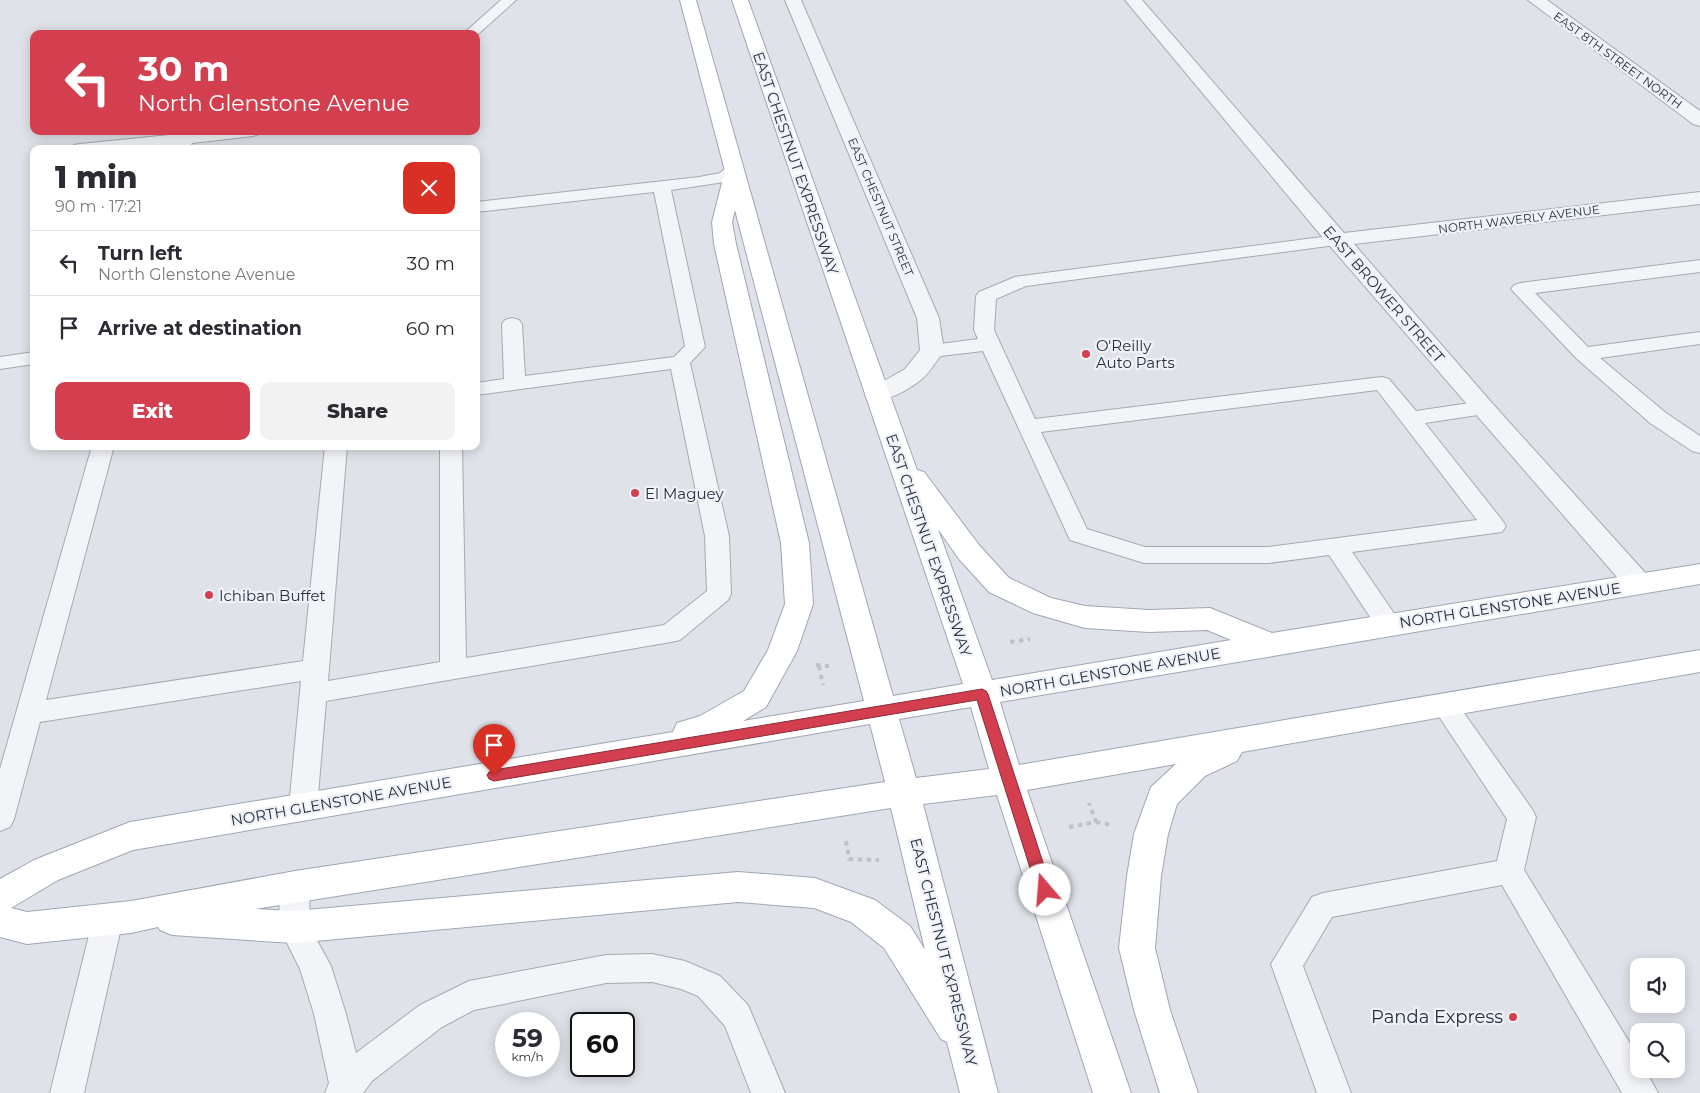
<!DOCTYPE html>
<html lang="en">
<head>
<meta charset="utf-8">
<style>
	:root { --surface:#fff; --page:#f2f2f3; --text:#2b2b33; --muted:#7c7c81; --line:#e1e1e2; --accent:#d33f4f }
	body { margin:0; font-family:Montserrat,sans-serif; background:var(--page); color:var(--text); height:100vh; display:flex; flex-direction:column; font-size:19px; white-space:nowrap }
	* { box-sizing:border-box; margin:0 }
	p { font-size:16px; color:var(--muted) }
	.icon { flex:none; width:28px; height:28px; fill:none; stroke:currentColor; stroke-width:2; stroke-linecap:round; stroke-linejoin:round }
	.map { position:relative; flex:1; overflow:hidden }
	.panel { position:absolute; left:30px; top:145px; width:450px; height:305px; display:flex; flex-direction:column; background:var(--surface); border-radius:10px; box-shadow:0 2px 12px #0003 }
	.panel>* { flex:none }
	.banner { position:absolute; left:30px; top:30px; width:450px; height:105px; border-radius:10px; box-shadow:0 2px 12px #0003; background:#d33f4f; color:#fff; overflow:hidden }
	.fabs { position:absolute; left:1630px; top:958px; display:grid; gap:10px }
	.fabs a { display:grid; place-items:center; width:55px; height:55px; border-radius:10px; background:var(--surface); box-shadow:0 2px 12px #0003; font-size:25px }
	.speed { position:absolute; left:495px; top:1012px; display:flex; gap:10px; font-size:25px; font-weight:700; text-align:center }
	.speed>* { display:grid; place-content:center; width:65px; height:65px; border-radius:50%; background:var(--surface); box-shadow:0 2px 12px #0003; line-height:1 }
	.speed small { font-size:12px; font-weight:400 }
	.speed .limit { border:2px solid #111; border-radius:8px; background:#fff; color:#111 }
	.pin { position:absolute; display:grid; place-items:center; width:42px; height:42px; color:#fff; margin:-51px -21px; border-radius:50% 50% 50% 0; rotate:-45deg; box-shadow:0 0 5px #0007 }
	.pin .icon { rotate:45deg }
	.me { position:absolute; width:55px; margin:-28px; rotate:342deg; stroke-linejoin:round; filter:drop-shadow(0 0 4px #0008) }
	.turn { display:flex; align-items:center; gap:18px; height:105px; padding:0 25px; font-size:22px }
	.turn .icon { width:65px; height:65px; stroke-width:2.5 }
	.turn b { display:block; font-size:35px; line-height:42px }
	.round { display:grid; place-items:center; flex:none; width:52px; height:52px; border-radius:10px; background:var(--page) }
	.head { display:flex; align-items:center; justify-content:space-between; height:85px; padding:0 25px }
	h1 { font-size:30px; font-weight:800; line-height:38px }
	.primary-button { display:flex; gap:10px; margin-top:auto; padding:10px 25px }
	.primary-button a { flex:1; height:58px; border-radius:10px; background:var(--accent); color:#fff; font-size:20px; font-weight:800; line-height:58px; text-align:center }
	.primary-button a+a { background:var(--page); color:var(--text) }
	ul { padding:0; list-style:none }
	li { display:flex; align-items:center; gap:15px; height:65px; padding:0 25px; border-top:1px solid var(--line) }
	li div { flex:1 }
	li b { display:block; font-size:19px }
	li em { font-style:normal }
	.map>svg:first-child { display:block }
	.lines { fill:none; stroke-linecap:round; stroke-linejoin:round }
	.service-casing { stroke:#a4aab3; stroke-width:2 }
	.minor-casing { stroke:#a4aab3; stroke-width:2 }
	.primary-casing { stroke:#9ea6b5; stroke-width:2 }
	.path { stroke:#bdc1c8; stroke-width:4; stroke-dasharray:4.5 4.5; stroke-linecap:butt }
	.service { fill:#f2f4f7; fill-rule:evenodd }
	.minor { fill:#f2f4f7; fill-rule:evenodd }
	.primary { fill:#fff; fill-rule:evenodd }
	.route { fill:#d33f4f; stroke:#892933 }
	.poi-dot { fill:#d33f4f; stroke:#eff2f7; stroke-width:2 }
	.labels { text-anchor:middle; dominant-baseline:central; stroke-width:4.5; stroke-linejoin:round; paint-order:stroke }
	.far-street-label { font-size:12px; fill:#273041; stroke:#eff2f7 }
	.street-label { font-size:15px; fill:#273041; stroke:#eff2f7 }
	.poi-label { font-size:15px; fill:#273041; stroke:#eff2f7; text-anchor:start }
	.near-poi-label { font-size:18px; fill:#273041; stroke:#eff2f7; text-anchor:end }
</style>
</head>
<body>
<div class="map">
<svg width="1700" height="1093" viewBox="0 0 1700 1093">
	<rect width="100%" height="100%" fill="#dfe3e9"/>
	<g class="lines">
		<g class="service-casing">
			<path id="service" d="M 501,0 L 516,0 L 476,36 L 476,34 L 463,34 Z
				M 209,131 L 261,131 L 259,134 L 253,136 L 192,143 L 190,149 L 174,149 L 175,145 L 135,149 L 72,149 L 74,145 L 80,144 Z
				M 734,165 L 740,166 L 743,170 L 731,181 L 671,190 L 705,347 L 690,363 L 729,536 L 731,594 L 728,600 L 680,640 L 671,642 L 326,701 L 317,807 L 313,815 L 303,819 L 293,815 L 289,807 L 301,681 L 40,722 L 14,819 L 10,827 L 0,831 L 0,769 L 92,446 L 114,446 L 46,700 L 303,661 L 325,446 L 347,446 L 328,681 L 440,662 L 440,446 L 462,446 L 466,658 L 664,625 L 707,591 L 705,536 L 671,369 L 476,395 L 476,383 L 504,379 L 502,324 L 505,320 L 512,318 L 519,320 L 522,324 L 525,376 L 674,357 L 685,346 L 654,192 L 476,212 L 476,202 L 699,177 L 720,173 L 728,166 Z
				M 1337,235 L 1343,236 L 1346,240 L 1343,244 L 1026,286 L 996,299 L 994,330 L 1035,419 L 1382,377 L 1389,379 L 1416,411 L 1483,401 L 1491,403 L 1494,408 L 1491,413 L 1425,423 L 1502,520 L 1506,526 L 1502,532 L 1352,552 L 1402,625 L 1398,632 L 1389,634 L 1380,632 L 1329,555 L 1269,563 L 1144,563 L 1070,540 L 983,351 L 932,357 L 925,355 L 922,351 L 925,347 L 932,345 L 978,339 L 974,330 L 976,296 L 979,292 L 1015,277 ZM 1377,390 L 1477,520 L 1269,547 L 1145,547 L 1087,529 L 1041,432 Z
				M 1700,260 L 1700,272 L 1535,293 L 1588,347 L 1700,332 L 1700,344 L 1600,358 L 1666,413 L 1700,436 L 1700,453 L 1692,451 L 1650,423 L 1576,358 L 1511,289 L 1514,285 L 1521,283 Z
				M 34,352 L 34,364 L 0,369 L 0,357 Z
				M 1445,696 L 1454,699 L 1532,809 L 1536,817 L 1524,870 L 1639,1058 L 1639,1069 L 1645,1069 L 1658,1093 L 1622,1093 L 1502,885 L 1332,917 L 1303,966 L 1351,1093 L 1317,1093 L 1271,964 L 1312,897 L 1323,893 L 1497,861 L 1507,819 L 1432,706 L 1436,699 Z
				M 295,873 L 306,877 L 310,886 L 309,926 L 331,966 L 346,1014 L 356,1053 L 420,1005 L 469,981 L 606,955 L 652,954 L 685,961 L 720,976 L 748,1005 L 785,1093 L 751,1093 L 725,1026 L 698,996 L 681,989 L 652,982 L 606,983 L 474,1010 L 442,1027 L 372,1081 L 363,1093 L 325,1093 L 329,1083 L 314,1014 L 300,969 L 279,927 L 280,886 L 284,877 Z
				M 108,906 L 119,909 L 123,919 L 84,1093 L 50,1093 L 93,919 L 97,909 Z"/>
		</g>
		<g class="minor-casing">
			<path id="minor" d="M 785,0 L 801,0 L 939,318 L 944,351 C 937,360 930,372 922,379 C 910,389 884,404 868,400 L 865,395 L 868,390 L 905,369 L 920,350 L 917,318 Z
				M 1125,0 L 1142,0 L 1344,233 L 1700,192 L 1700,204 L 1354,244 L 1492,403 L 1649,577 L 1653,584 L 1649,591 L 1639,594 L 1629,591 L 1329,245 Z
				M 1528,0 L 1547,0 L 1700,111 L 1700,126 L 1693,124 Z"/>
		</g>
		<g class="primary-casing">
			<path id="primary" d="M 680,0 L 696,0 L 893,696 L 963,684 L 732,0 L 748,0 L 917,470 L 924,472 L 979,545 L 1009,578 L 1051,598 L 1085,606 L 1149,610 L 1210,608 L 1272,633 L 1700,564 L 1700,584 L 1000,702 L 1019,765 L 1700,650 L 1700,672 L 1242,752 L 1237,761 L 1205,776 L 1177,804 L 1168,834 L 1161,876 L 1155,948 L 1170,1010 L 1198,1093 L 1160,1093 L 1134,1010 L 1119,948 L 1127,876 L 1134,834 L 1151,787 L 1176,764 L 1027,790 L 1131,1093 L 1093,1093 L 997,795 L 923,804 L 998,1093 L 960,1093 L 947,1042 L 941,1039 L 884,948 L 851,922 L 814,908 L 738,902 L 294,943 L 172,935 L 160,930 L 158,927 L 131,933 L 27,944 L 0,937 L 0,879 L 34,860 L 130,822 L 673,732 L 677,723 L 700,716 L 744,691 L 768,650 L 785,604 L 781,543 L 714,244 L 712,222 L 725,171 ZM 735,210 L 864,701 L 743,721 L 766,707 L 797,651 L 813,604 L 809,543 L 736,244 L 732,222 ZM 938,529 L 959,559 L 989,592 L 1033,613 L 1085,628 L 1149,632 L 1207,630 L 1231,640 L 992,680 ZM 971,707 L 989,769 L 916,778 L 899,719 ZM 870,724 L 885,782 L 295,871 L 131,901 L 27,912 L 11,908 L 58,880 L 133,850 ZM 891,808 L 925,950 L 910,926 L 875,900 L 815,878 L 738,872 L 294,911 L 255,909 Z"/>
		</g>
		<path class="path" d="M 1010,642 L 1030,639
			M 816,665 L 829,666
			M 819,666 L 823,685
			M 1096,822 L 1112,825
			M 1069,827 L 1096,822 L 1089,803
			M 846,841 L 849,859 L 879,860"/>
		<use href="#service" class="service"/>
		<use href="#minor" class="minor"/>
		<use href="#primary" class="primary"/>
	</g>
	<path class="route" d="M 982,689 L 986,691 L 988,694 L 1052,890 L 1050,894 L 1045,896 L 1040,894 L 1037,890 L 977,700 L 494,781 L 489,779 L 487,775 L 489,772 L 494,770 Z"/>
	<g class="poi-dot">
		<circle cx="1086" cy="354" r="5"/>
		<circle cx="635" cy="493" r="5"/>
		<circle cx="209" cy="595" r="5"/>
		<circle cx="1513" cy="1017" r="5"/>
	</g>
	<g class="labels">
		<g class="far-street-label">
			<text transform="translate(1618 60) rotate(36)">EAST 8TH STREET NORTH</text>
			<text transform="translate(881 207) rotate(67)">EAST CHESTNUT STREET</text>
			<text transform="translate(1519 219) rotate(-7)">NORTH WAVERLY AVENUE</text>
		</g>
		<g class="street-label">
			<text transform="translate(796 163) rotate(71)">EAST CHESTNUT EXPRESSWAY</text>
			<text transform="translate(1384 294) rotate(49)">EAST BROWER STREET</text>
			<text transform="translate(929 545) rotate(71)">EAST CHESTNUT EXPRESSWAY</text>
			<text transform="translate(1510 605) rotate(-9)">NORTH GLENSTONE AVENUE</text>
			<text transform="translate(1110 672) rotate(-10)">NORTH GLENSTONE AVENUE</text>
			<text transform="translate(341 801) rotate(-10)">NORTH GLENSTONE AVENUE</text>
			<text transform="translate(944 952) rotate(76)">EAST CHESTNUT EXPRESSWAY</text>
		</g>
		<g class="poi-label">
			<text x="1096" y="345">O'Reilly<tspan x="1096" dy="17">Auto Parts</tspan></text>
			<text x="645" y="493">El Maguey</text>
			<text x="219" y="595">Ichiban Buffet</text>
		</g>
		<g class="near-poi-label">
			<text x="1503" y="1017">Panda Express</text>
		</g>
	</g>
</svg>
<div class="fabs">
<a><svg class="icon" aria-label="sound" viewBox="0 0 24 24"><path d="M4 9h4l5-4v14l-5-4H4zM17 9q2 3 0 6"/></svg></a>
<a><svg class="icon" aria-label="search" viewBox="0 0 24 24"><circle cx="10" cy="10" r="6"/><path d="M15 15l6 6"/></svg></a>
</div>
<div class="speed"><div>59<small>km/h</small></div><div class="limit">60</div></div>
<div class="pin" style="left:494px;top:775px;background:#d93025"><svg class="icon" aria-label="arrive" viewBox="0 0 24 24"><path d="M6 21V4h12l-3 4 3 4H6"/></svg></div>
<svg class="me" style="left:1045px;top:890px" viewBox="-20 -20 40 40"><circle r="19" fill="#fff"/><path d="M0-13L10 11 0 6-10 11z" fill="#d33f4f"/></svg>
<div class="banner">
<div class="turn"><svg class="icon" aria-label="left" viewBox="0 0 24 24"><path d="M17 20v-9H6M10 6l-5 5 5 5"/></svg><div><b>30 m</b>North Glenstone Avenue</div></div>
</div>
<section class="panel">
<div class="head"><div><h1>1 min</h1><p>90 m · 17:21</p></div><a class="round" style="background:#d93025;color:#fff"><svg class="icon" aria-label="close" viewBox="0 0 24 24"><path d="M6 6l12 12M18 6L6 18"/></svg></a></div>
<ul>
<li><svg class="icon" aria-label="left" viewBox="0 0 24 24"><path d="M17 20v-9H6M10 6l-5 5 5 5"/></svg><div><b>Turn left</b><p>North Glenstone Avenue</p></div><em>30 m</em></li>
<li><svg class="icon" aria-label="arrive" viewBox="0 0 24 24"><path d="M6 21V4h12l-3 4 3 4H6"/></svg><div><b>Arrive at destination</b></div><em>60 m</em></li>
</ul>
<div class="primary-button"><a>Exit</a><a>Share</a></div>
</section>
</div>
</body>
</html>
